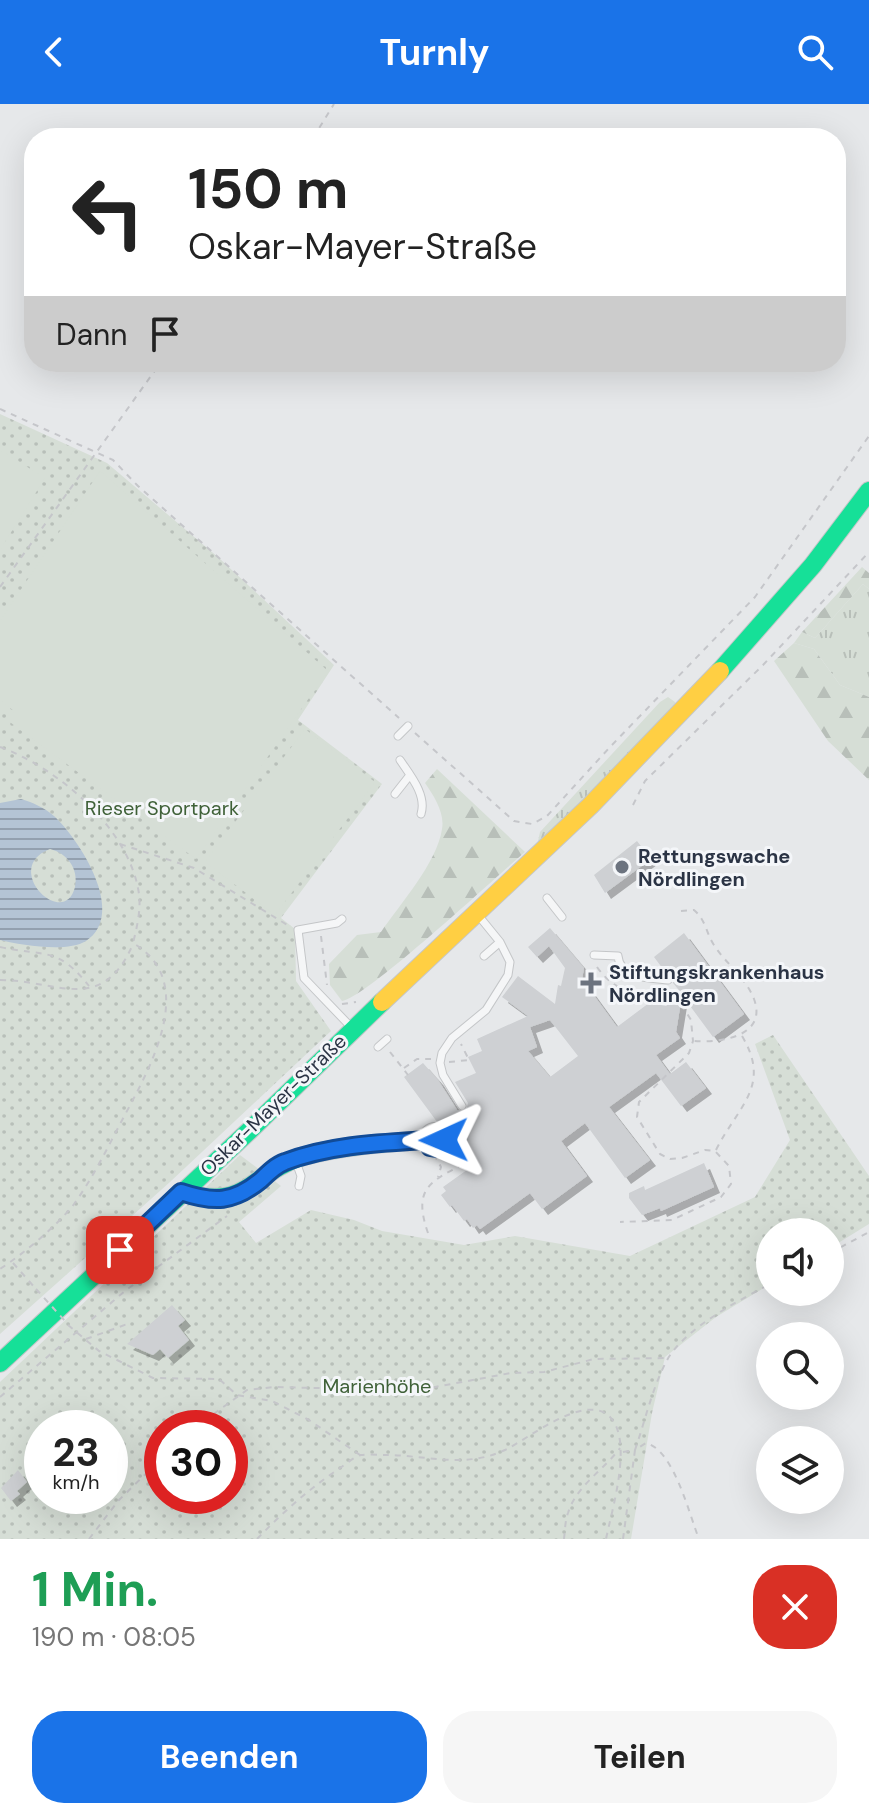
<!DOCTYPE html>
<html lang="de">
<head>
<meta charset="utf-8">
<style>
	:root { --surface:#fff; --page:#f6f6f6; --text:#222; --muted:#767676; --accent:#1a73e8 }
	body { margin:0; font-family:"DM Sans",sans-serif; background:var(--page); color:var(--text); height:100vh; display:flex; flex-direction:column; font-size:30px; white-space:nowrap }
	* { box-sizing:border-box; margin:0 }
	p { font-size:26px; color:var(--muted) }
	.icon { flex:none; width:44px; height:44px; fill:none; stroke:currentColor; stroke-width:2; stroke-linecap:round; stroke-linejoin:round }
	.map { position:relative; height:1435px; overflow:hidden }
	.details { display:flex; flex-direction:column; background:var(--surface); flex:1 }
	.details>* { flex:none }
	.top-card { position:absolute; left:24px; top:24px; width:822px; height:244px; border-radius:32px; box-shadow:0 8px 32px #0002; background:#fff; color:var(--text); overflow:hidden }
	.tools { position:absolute; left:756px; top:1114px; display:grid; gap:16px }
	.tools a { display:grid; place-items:center; width:88px; height:88px; border-radius:50%; background:var(--surface); box-shadow:0 8px 32px #0002; font-size:40px }
	.speed { position:absolute; left:24px; top:1306px; display:flex; gap:16px; font-size:40px; font-weight:700; text-align:center }
	.speed>* { display:grid; place-content:center; width:104px; height:104px; border-radius:50%; background:var(--surface); box-shadow:0 8px 32px #0002; line-height:1 }
	.speed small { font-size:20px; font-weight:400 }
	.speed .limit { border:12px solid #d22; background:#fff; color:#111 }
	.pin { position:absolute; display:grid; place-items:center; width:68px; height:68px; color:#fff; margin:-34px; border-radius:16px; box-shadow:0 4px 12px #0006 }
	.me { position:absolute; width:88px; margin:-44px; rotate:269deg; stroke-linejoin:round; filter:drop-shadow(0 0 6px #0008) }
	.turn { display:flex; align-items:center; gap:28px; height:168px; padding:0 32px; font-size:36px }
	.turn .icon { width:104px; height:104px; stroke-width:2.5 }
	.turn b { display:block; font-size:56px; line-height:68px }
	.then { display:flex; align-items:center; height:76px; padding:0 32px; background:#0003; gap:16px; font-size:30px }
	.round { display:grid; place-items:center; flex:none; width:84px; height:84px; border-radius:32px; background:var(--page) }
	.head { display:flex; align-items:center; justify-content:space-between; height:136px; padding:0 32px }
	h1 { font-size:48px; font-weight:700; line-height:60px; color:#1e9e55 }
	.button { display:flex; gap:16px; margin-top:auto; padding:16px 32px }
	.button a { flex:1; height:92px; border-radius:32px; background:var(--accent); color:#fff; font-size:32px; font-weight:700; line-height:92px; text-align:center }
	.button a+a { background:var(--page); color:var(--text) }
	header { display:flex; justify-content:space-between; align-items:center; height:104px; padding:0 32px; background:var(--accent); color:#fff; font-size:36px; font-weight:700 }
	.map>svg:first-child { display:block }
	.grass { fill:url(#grass-tufts) }
	.forest { fill:url(#forest-firs) }
	.park { fill:url(#park-dots); fill-rule:evenodd }
	.garden { fill:#d6ded6 }
	.water { fill:url(#water-rules); fill-rule:evenodd }
	.building { fill:#ced0d3; fill-rule:evenodd; filter:url(#shadow) }
	.lines { fill:none; stroke-linecap:round; stroke-linejoin:round }
	.lane-casing { stroke:#c4c6c8; stroke-width:9 }
	.street-casing { stroke:#c4c6c8; stroke-width:16 }
	.fast-casing { stroke:#c4c6c8; stroke-width:20 }
	.slow-casing { stroke:#c4c6c8; stroke-width:20 }
	.path { stroke:#c5c6ca; stroke-width:2; stroke-dasharray:6 6; stroke-linecap:butt }
	.lane { stroke:#f5f6f7; stroke-width:7 }
	.street { stroke:#f5f6f7; stroke-width:14 }
	.fast { stroke:#16e098; stroke-width:18 }
	.slow { stroke:#ffcf43; stroke-width:18 }
	.path-bridge { stroke:#c5c6ca; stroke-width:2; stroke-dasharray:6 6; stroke-linecap:butt }
	.route-casing { stroke:#114b97; stroke-width:20 }
	.route { stroke:#1a73e8; stroke-width:14 }
	.poi-dot { fill:#6c737f; stroke:#f4f6f9; stroke-width:3 }
	.labels { text-anchor:middle; dominant-baseline:central; stroke-width:6; stroke-linejoin:round; paint-order:stroke }
	.park-label { font-size:20px; fill:#3f6138; stroke:#f4f6f9 }
	.poi-label { font-size:20px; font-weight:bold; fill:#2b3445; stroke:#f4f6f9; text-anchor:start }
	.street-label { font-size:20px; fill:#2b3445; stroke:#f4f6f9 }
</style>
</head>
<body>
<header><svg class="icon" aria-label="back" viewBox="0 0 24 24"><path d="M15 5l-7 7 7 7"/></svg>Turnly<svg class="icon" aria-label="search" viewBox="0 0 24 24"><circle cx="10" cy="10" r="6"/><path d="M15 15l6 6"/></svg></header>
<div class="map">
<svg width="869" height="1435" viewBox="0 0 869 1435">
	<defs>
		<pattern id="grass-tufts" width="24" height="20" patternUnits="userSpaceOnUse" patternTransform="scale(2)"><rect width="24" height="20" fill="#d6ded6"/><path d="M3 7l-1-3M5 7V3M7 7l1-3M15 17l-1-3M17 17v-4M19 17l1-3" fill="none" stroke="#b8bfb9"/></pattern>
		<pattern id="forest-firs" width="22" height="20" patternUnits="userSpaceOnUse" patternTransform="scale(2)"><rect width="22" height="20" fill="#d6ded6"/><path d="M5 1l3.5 6h-7zM16 11l3.5 6h-7z" fill="#b8bfb9"/></pattern>
		<pattern id="park-dots" width="8" height="8" patternUnits="userSpaceOnUse" patternTransform="scale(2)"><rect width="8" height="8" fill="#d6ded6"/><path d="M2 2h.1M6 6h.1" fill="none" stroke="#b8bfb9" stroke-width="1.8" stroke-linecap="round"/></pattern>
		<pattern id="water-rules" width="6" height="5" patternUnits="userSpaceOnUse" patternTransform="scale(2)"><rect width="6" height="5" fill="#b4c4d5"/><path d="M0 2.5h6" fill="none" stroke="#93a0af"/></pattern>
		<filter id="shadow"><feDropShadow dx="6" dy="6" stdDeviation="0" flood-color="#0004"/></filter>
	</defs>
	<rect width="100%" height="100%" fill="#e6e8ea"/>
	<path class="grass" d="M 863,480 L 869,485 L 869,593 L 840,581 L 814,545 L 794,539 L 802,528 L 815,534 Z
		M 668,593 L 675,598 L 676,604 L 537,742 L 540,728 L 660,598 Z"/>
	<path class="forest" d="M 862,463 L 869,469 L 869,485 L 863,480 L 815,534 L 802,528 Z
		M 794,539 L 814,545 L 840,581 L 869,593 L 869,676 L 828,637 L 774,557 Z
		M 437,665 L 525,748 C 498,771 366,894 342,897 L 330,881 L 329,860 L 357,831 L 381,828 C 400,800 437,759 442,725 C 445,709 434,692 425,679 Z"/>
	<path class="park" d="M 0,310 L 107,359 L 219,454 L 334,561 L 298,616 L 382,680 L 281,814 L 295,825 L 296,877 L 331,927 L 170,1078 L 0,1230 Z
		M 773,931 L 869,1072 L 869,1120 L 830,1144 L 830,1128 L 770,1128 L 770,1180 L 716,1213 L 665,1253 L 652,1309 L 631,1435 L 0,1435 L 0,1278 L 240,1051 L 281,1082 L 239,1118 L 256,1139 L 311,1106 L 354,1116 L 382,1127 L 464,1141 L 515,1132 L 630,1152 L 755,1093 L 790,1036 L 755,940 ZM 42,1324 L 110,1324 L 110,1392 L 42,1392 ZM 162,1324 L 230,1324 L 230,1392 L 162,1392 Z"/>
	<path class="garden" d="M 0,346 L 45,374 L 0,446 Z
		M 100,367 L 328,567 L 196,755 L 7,616 L 14,607 L 0,596 L 0,517 Z
		M 305,625 L 375,678 L 275,811 L 205,758 Z"/>
	<path class="water" d="M 21,695 C 34,699 43,703 54,712 C 79,735 128,810 86,837 C 67,849 21,841 0,836 L 0,699 ZM 50,745 C 67,749 79,765 75,783 C 64,827 0,764 50,745 Z"/>
	<path class="building" d="M 637,737 L 651,755 L 605,789 L 594,771 Z
		M 550,824 L 584,864 L 582,875 L 617,923 L 653,896 L 656,900 L 666,902 L 682,890 L 673,879 L 673,873 L 666,869 L 654,853 L 684,829 L 744,910 L 713,933 L 682,891 L 676,928 L 680,934 L 656,951 L 670,970 L 686,958 L 706,984 L 681,1002 L 656,969 L 609,1003 L 650,1056 L 625,1074 L 585,1019 L 561,1037 L 587,1072 L 542,1105 L 530,1089 L 480,1125 L 477,1121 L 473,1124 L 467,1115 L 464,1117 L 452,1101 L 450,1103 L 441,1091 L 446,1087 L 443,1083 L 471,1063 L 451,1037 L 452,1028 L 443,1026 L 404,973 L 423,959 L 438,976 L 457,1006 L 466,1007 L 468,999 L 455,978 L 476,969 L 468,953 L 482,947 L 477,935 L 528,912 L 502,893 L 518,872 L 555,900 L 558,881 L 561,882 L 565,864 L 549,842 L 537,853 L 528,843 ZM 550,916 L 578,952 L 550,973 L 528,947 L 537,943 L 530,923 Z
		M 704,1059 L 714,1083 L 661,1107 L 660,1104 L 642,1111 L 629,1094 L 629,1089 L 644,1082 L 645,1086 Z
		M 172,1201 L 185,1216 L 178,1222 L 189,1236 L 168,1254 L 160,1245 L 153,1251 L 127,1240 Z
		M 18,1366 L 27,1378 L 17,1387 L 20,1390 L 11,1397 L 1,1384 Z"/>
	<g class="lines">
		<g class="lane-casing">
			<path id="lane" d="M 398,632 L 408,622
				M 400,656 C 410,671 427,691 421,710
				M 395,690 L 410,671
				M 547,794 L 562,813
				M 342,815 L 337,819 L 298,826 L 304,874 L 351,923
				M 594,851 L 618,852 C 620,875 650,874 668,876
				M 484,852 L 500,838
				M 378,943 L 387,935
				M 462,1002 L 443,971 L 440,959 L 442,949 L 452,934 L 486,906 L 508,871 L 510,858 L 500,838 L 478,811
				M 443,1033 L 447,1032
				M 296,1058 L 301,1072 L 299,1082"/>
		</g>
		<g class="street-casing">
			<path id="street" d="M426 1035a9 9 0 1 1 18 0a9 9 0 1 1-18 0Z"/>
		</g>
		<g class="fast-casing">
			<path id="fast" d="M 720,567 L 813,461 L 869,387
				M 181,1088 C 250,1109 249,1068 304,1052 C 344,1041 385,1039 426,1036
				M 0,1259 L 249,1027 L 382,898"/>
		</g>
		<g class="slow-casing">
			<path id="slow" d="M 382,898 L 590,702 L 720,567"/>
		</g>
		<path class="path" d="M 313,34 L 334,0
			M 0,305 L 113,356 L 138,382 L 399,614
			M 0,483 L 161,258
			M 415,629 L 514,717 L 532,720 L 547,712 L 610,643 L 755,493 L 869,332
			M 0,643 C 58,664 130,725 139,790 C 141,806 137,823 133,839 C 202,879 146,971 120,1020 C 106,1047 92,1075 74,1100 C 57,1122 23,1150 0,1165
			M 633,701 L 645,677 L 763,561 L 869,448
			M 120,740 L 194,764 L 289,822
			M 681,807 L 694,806 C 707,817 706,831 716,844 C 727,860 747,876 754,895 C 768,933 719,939 694,937
			M 321,832 L 327,881
			M 0,843 C 46,853 57,842 89,882
			M 597,863 C 617,892 642,890 674,895 L 680,898 L 691,916 L 693,937 L 689,949 L 639,998 L 637,1013 L 660,1050 L 670,1055 L 682,1054 L 705,1046 L 715,1047 L 729,1062 L 731,1080 L 721,1093 L 672,1116 L 620,1118
			M 0,876 C 57,876 102,912 133,840
			M 342,900 L 356,898
			M 390,948 L 408,971
			M 449,958 L 469,956 L 461,940
			M 404,964 L 417,955 L 431,955
			M 716,1046 C 738,1002 772,982 742,932
			M 434,1050 L 441,1063 L 438,1073
			M 435,1050 L 458,1047
			M 428,1129 C 412,1083 431,1077 468,1058 L 463,1051
			M 830,1149 L 869,1128
			M 13,1159 L 36,1185
			M 68,1221 L 99,1247 L 153,1274 L 219,1275 L 237,1291 L 272,1297 L 309,1316 L 360,1351
			M 86,1235 L 130,1219
			M 0,1293 L 125,1187 L 227,1112
			M 194,1324 L 247,1286 L 274,1283 L 361,1285 L 397,1290 L 511,1269 L 544,1268 L 594,1255 L 668,1254
			M 623,1348 L 635,1346 C 645,1317 652,1285 666,1258 C 683,1225 738,1197 770,1180
			M 89,1435 L 119,1396 L 162,1354
			M 257,1435 C 283,1408 309,1385 340,1364 C 346,1360 354,1353 361,1351 C 368,1350 378,1351 385,1351 C 426,1351 465,1365 505,1346 C 528,1335 584,1289 609,1312 C 634,1335 612,1405 606,1435
			M 564,1435 C 565,1427 565,1417 568,1409 C 576,1382 604,1366 620,1344
			M 623,1435 L 635,1346 L 646,1339 C 674,1346 689,1410 699,1435"/>
		<use href="#lane" class="lane"/>
		<use href="#street" class="street"/>
		<use href="#fast" class="fast"/>
		<use href="#slow" class="slow"/>
		<path class="path-bridge" d="M 36,1185 L 65,1217"/>
	</g>
	<g class="lines">
		<g class="route-casing">
			<path id="route" d="M 120,1146 L 181,1088 C 214,1099 233,1099 261,1076 C 268,1069 276,1061 285,1058 C 330,1041 379,1039 426,1036 L 430,1043 L 436,1044 L 444,1036"/>
		</g>
		<use href="#route" class="route"/>
	</g>
	<g class="poi-dot">
		<circle cx="622" cy="763" r="8"/>
		<path d="M587 867h8v8h8v8h-8v8h-8v-8h-8v-8h8z"/>
	</g>
	<g class="labels">
		<g class="park-label">
			<text x="162" y="704">Rieser Sportpark</text>
			<text x="377" y="1282">Marienhöhe</text>
		</g>
		<g class="poi-label">
			<text x="638" y="752">Rettungswache<tspan x="638" dy="23">Nördlingen</tspan></text>
			<text x="609" y="868">Stiftungskrankenhaus<tspan x="609" dy="23">Nördlingen</tspan></text>
		</g>
		<g class="street-label">
			<text transform="translate(273 1001) rotate(-44)">Oskar-Mayer-Straße</text>
		</g>
	</g>
</svg>
<div class="tools">
<a><svg class="icon" aria-label="sound" viewBox="0 0 24 24"><path d="M4 9h4l5-4v14l-5-4H4zM17 9q2 3 0 6"/></svg></a>
<a><svg class="icon" aria-label="search" viewBox="0 0 24 24"><circle cx="10" cy="10" r="6"/><path d="M15 15l6 6"/></svg></a>
<a><svg class="icon" aria-label="layers" viewBox="0 0 24 24"><path d="M12 4l9 5-9 5-9-5zM3 14l9 5 9-5"/></svg></a>
</div>
<div class="speed"><div>23<small>km/h</small></div><div class="limit">30</div></div>
<div class="pin" style="left:120px;top:1146px;background:#d93025"><svg class="icon" aria-label="arrive" viewBox="0 0 24 24"><path d="M6 21V4h12l-3 4 3 4H6"/></svg></div>
<svg class="me" style="left:444px;top:1036px" viewBox="-20 -20 40 40"><path d="M0-17L14 15 0 8-14 15z" fill="#1a73e8" stroke="#fff" stroke-width="4"/></svg>
<div class="top-card">
<div class="turn"><svg class="icon" aria-label="left" viewBox="0 0 24 24"><path d="M17 20v-9H6M10 6l-5 5 5 5"/></svg><div><b>150 m</b>Oskar-Mayer-Straße</div></div>
<div class="then">Dann<svg class="icon" aria-label="arrive" viewBox="0 0 24 24"><path d="M6 21V4h12l-3 4 3 4H6"/></svg></div>
</div>
</div>
<section class="details">
<div class="head"><div><h1>1 Min.</h1><p>190 m · 08:05</p></div><a class="round" style="background:#d93025;color:#fff"><svg class="icon" aria-label="close" viewBox="0 0 24 24"><path d="M6 6l12 12M18 6L6 18"/></svg></a></div>
<div class="button"><a>Beenden</a><a>Teilen</a></div>
</section>
</body>
</html>
